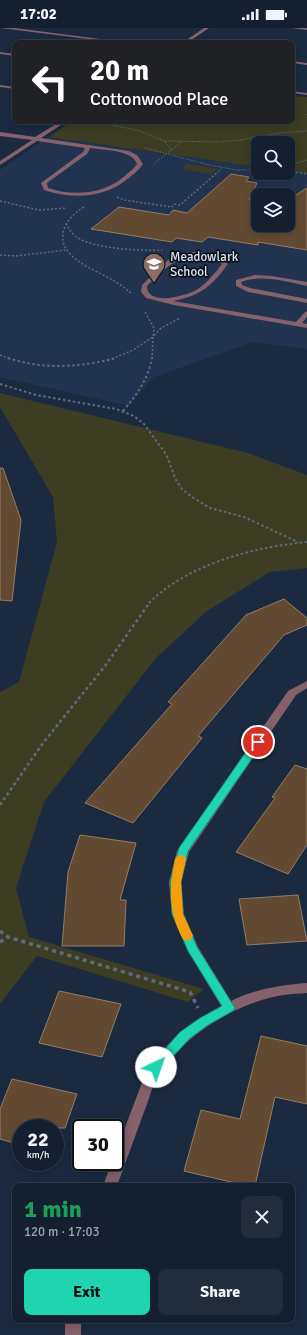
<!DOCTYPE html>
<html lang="en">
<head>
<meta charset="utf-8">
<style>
	:root { --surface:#14202f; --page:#212d3b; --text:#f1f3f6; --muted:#9da3aa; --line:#333e4b; --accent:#1ed5b0 }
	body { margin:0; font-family:Signika,sans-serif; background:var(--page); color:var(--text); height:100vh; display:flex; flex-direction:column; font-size:15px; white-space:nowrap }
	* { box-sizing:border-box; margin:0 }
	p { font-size:13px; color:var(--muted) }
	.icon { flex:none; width:22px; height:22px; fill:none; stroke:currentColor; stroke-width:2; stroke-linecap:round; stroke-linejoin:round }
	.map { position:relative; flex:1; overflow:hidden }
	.panel { position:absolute; left:12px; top:1155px; width:283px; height:140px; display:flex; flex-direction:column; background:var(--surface); border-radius:8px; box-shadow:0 2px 10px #0003,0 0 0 1px var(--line) }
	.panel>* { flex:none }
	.guide { position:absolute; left:12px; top:12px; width:283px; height:84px; border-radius:8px; box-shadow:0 2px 10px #0003,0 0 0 1px var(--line); background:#202124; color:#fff; overflow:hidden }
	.controls { position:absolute; left:251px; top:108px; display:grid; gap:8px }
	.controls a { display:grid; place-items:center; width:44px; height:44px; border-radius:8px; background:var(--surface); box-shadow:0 2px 10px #0003,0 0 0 1px var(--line); font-size:20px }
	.speed { position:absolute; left:12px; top:1091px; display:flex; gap:8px; font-size:20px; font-weight:700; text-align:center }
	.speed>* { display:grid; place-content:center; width:52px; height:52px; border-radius:50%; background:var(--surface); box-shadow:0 2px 10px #0003,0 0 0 1px var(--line); line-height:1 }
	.speed small { font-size:10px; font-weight:400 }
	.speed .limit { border:2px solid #111; border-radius:6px; background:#fff; color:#111 }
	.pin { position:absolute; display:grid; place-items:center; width:34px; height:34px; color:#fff; margin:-17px; border:2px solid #fff; border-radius:50%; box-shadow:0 1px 4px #0007 }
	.me { position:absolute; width:44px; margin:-22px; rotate:42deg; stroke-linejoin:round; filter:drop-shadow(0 0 3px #0008) }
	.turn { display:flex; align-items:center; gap:14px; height:84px; padding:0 12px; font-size:18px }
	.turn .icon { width:52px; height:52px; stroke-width:2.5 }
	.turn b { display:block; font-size:28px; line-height:34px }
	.round { display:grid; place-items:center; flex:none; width:42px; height:42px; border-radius:8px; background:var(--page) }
	.head { display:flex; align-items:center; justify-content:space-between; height:68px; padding:0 12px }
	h1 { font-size:24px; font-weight:700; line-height:30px; color:#1e9e55 }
	.primary-button { display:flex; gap:8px; margin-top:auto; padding:8px 12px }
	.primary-button a { flex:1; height:46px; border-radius:8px; background:var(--accent); color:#111; font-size:16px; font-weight:700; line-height:46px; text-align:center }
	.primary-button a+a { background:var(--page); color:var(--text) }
	.status { display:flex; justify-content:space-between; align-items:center; height:28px; padding:0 20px; background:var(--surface); direction:ltr }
	.status svg { height:11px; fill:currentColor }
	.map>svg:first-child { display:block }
	.built { fill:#21334e; fill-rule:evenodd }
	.green { fill:#3c3d22 }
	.building { fill:#624a32; stroke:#937c64 }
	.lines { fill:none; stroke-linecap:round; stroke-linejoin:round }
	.path-far4 { stroke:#5e6b7e; stroke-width:1; stroke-dasharray:1.5 1.5; stroke-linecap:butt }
	.path-far3 { stroke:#5e6b7e; stroke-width:1.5; stroke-dasharray:2 2; stroke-linecap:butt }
	.path-far2 { stroke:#5e6b7e; stroke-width:2; stroke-dasharray:2.5 2.5; stroke-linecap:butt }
	.path-far1 { stroke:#5e6b7e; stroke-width:2.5; stroke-dasharray:3 3; stroke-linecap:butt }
	.path { stroke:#5e6b7e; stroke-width:3.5; stroke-dasharray:4 4; stroke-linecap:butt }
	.minor { fill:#85616b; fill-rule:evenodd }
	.route { fill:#1ed5b0; stroke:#148a72 }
	.slow { fill:#f59e0b }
	.labels { text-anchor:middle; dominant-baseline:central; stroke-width:3.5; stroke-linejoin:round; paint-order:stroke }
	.far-poi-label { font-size:13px; fill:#d8e2f0; stroke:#0c121c; text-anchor:start }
</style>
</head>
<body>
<div class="status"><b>17:02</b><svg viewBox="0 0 49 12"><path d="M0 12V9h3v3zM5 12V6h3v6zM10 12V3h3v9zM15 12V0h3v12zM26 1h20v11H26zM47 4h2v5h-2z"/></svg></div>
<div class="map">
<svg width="307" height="1307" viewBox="0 0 307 1307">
	<rect width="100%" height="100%" fill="#1b2a3f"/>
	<path class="built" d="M 48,109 L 258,139 L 258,145 L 288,145 L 288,143 L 307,146 L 307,321 L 253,314 L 152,350 L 129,378 L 0,349 L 0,142 ZM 258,167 L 288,167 L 288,197 L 258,197 Z"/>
	<path class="green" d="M 292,68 L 307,69 L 307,146 L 288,143 L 288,115 L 258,115 L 258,139 L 49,109 L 72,93 L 292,93 Z
		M 187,136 L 217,141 L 211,146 L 181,141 Z
		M 0,365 L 248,425 L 307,447 L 307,540 L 270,544 L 207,583 L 156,630 L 44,774 L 16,860 L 29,909 L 204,961 L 188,974 L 37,928 L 0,976 L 0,664 L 19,654 L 57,514 L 53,469 L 0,379 Z"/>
	<path class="building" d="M 231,146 L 249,149 L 246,153 L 257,155 L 249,172 L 258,173 L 258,203 L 264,197 L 288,197 L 288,172 L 307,160 L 307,222 L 258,214 L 258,217 L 208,209 L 202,214 L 176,210 L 172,214 L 91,201 L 119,179 L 169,187 L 173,182 L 187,185 Z
		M 0,440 L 3,440 L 21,492 L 12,573 L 0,572 Z
		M 284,571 L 307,590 L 307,597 L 284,607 L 198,708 L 202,710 L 133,795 L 85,775 L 172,676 L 168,674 L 246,587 Z
		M 295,737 L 307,741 L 307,817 L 288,846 L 236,824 L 275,770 L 272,769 Z
		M 80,807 L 136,815 L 120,872 L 126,872 L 124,918 L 62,918 L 68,844 Z
		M 298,867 L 307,913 L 247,917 L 239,871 Z
		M 59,963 L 121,976 L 102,1029 L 39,1015 Z
		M 261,1008 L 307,1018 L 307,1076 L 275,1069 L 255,1158 L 248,1158 L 184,1143 L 201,1082 L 240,1091 Z
		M 12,1051 L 77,1066 L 65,1100 L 21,1100 L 21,1117 L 0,1111 L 0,1081 Z"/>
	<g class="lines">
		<path class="path-far4" d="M 307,86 L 307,87
			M 106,93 L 112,97 L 140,103 L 164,113 L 218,114 L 241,112 L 279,105 L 307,103
			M 165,114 L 172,122
			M 145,120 L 209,137 L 237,142 L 258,142
			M 154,136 L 181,114
			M 288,138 L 307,132
			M 288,143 L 294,144
			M 218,144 L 222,140"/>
		<path class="path-far3" d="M 288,143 L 307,146
			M 117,169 L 124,172 L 172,179 L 174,176 L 180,177 L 219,143
			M 0,173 L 39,182 L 67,180
			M 84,179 C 76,184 69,190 65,199 C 53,227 91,240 111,251 C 118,255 125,260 131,265
			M 66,195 C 68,200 71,204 75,208 C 92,221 141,223 162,222
			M 0,227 L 16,228 L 66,222
			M 0,327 L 11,331
			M 112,331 L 133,322 L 153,309 L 154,300 L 144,282
			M 152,331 L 153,309 L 161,300 L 180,290"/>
		<path class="path-far2" d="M 8,330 C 43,342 82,339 116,330
			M 0,356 L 36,367 L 116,381 L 134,388 L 144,396 L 166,426 L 176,452 L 182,461 L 192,469 L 210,480 L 244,489 L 298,514
			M 123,383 C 137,367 148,351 152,330
			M 149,575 C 188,536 254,519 307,514"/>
		<path class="path-far1" d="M 0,777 L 43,715 L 105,638 L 150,574"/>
		<path class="path" d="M 0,903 L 8,909 L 190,964 L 198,980
			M 0,914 L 8,909"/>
		<path class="minor" d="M 1,0 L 14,0 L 132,15 L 119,15 Z
			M 204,0 L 209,0 L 187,15 L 182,15 Z
			M 292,0 L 307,0 L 307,2 Z
			M 0,24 L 15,26 L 15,28 L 0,26 Z
			M 292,33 L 307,35 L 307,37 L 292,35 Z
			M 0,57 L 15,59 L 15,61 L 0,59 Z
			M 292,63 L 307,65 L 307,67 L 292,65 Z
			M 61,93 L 67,93 L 41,110 L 129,123 L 137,127 L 143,136 C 139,142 135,145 130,149 C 106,170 73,172 44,162 L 41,155 L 83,124 L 85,120 L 37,113 L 0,137 L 0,133 L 32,112 L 0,108 L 0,104 L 35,109 ZM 90,120 C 103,122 133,122 137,136 C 134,141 130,143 126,147 C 105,166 75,169 48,160 L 47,155 L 87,126 Z
			M 192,224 C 206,224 219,225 228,236 C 212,258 200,268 173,273 L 296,294 L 305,284 L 307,283 L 307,289 L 302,295 L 307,296 L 307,300 L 174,277 L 146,270 L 141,264 L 142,257 L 168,232 L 181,226 ZM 192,228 L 210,229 L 222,236 C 215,245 208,254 198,261 C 187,268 147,279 147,258 C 161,245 172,231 192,228 Z
			M 255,247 L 272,248 L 307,254 L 307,258 C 286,254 263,246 241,254 L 242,257 L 250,260 L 307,271 L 307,275 L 248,264 L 236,258 L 236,252 Z
			M 307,653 L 307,660 L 296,667 L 189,824 L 181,854 L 184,886 L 198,919 L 231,973 C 255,961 281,957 307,955 L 307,965 C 292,966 277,967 262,972 C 222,984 179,1013 157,1050 C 151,1060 149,1073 144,1084 C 135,1109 126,1133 117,1158 L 103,1158 L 112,1134 L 115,1134 L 115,1126 L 146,1044 L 159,1026 L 175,1009 L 194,994 L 221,978 L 188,923 L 172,886 L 169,854 L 177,823 L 288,663 Z
			M 65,1292 L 81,1292 L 81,1307 L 65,1307 Z"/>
	</g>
	<path class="route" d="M 258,710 L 263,714 L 262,716 L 188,823 L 181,854 L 183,886 L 188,898 L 197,919 L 235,980 L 233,983 L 208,997 L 189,1011 L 160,1043 L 156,1044 L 152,1043 L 150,1039 L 152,1036 L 180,1004 L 200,990 L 222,978 L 188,923 L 172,886 L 170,854 L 179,820 L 255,711 Z"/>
	<path class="slow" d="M 181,827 L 184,828 L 186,831 L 181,854 L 183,886 L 193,908 L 191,911 L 187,913 L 183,911 C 168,883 169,861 175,831 L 177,828 Z"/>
	<defs>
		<g id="school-pin" transform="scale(1.15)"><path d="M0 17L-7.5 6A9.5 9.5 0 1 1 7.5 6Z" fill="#8d6e63" stroke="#0c121c"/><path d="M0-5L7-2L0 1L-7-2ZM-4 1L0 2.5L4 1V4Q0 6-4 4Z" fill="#fff"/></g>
	</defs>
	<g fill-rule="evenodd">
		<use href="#school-pin" x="154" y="236"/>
	</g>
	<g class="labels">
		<g class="far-poi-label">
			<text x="170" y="229">Meadowlark<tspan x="170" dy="15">School</tspan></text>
		</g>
	</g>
</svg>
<div class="controls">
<a><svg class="icon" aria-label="search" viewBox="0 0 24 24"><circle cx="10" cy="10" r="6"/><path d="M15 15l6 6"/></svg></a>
<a><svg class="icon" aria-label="layers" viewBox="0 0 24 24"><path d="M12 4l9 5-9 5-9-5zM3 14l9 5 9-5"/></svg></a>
</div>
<div class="speed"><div>22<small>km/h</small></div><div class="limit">30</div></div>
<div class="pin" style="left:258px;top:714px;background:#d93025"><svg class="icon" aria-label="arrive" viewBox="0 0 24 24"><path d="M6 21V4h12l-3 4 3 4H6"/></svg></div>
<svg class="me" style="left:156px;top:1039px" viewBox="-20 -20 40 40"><circle r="19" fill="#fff"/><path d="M0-13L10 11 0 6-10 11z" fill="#1ed5b0"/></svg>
<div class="guide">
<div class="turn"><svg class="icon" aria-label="left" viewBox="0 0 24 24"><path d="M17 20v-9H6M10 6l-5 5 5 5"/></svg><div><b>20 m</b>Cottonwood Place</div></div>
</div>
<section class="panel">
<div class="head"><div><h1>1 min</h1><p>120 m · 17:03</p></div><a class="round"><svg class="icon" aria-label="close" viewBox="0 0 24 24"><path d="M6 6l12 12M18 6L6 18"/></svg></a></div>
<div class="primary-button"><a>Exit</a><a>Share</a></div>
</section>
</div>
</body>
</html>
